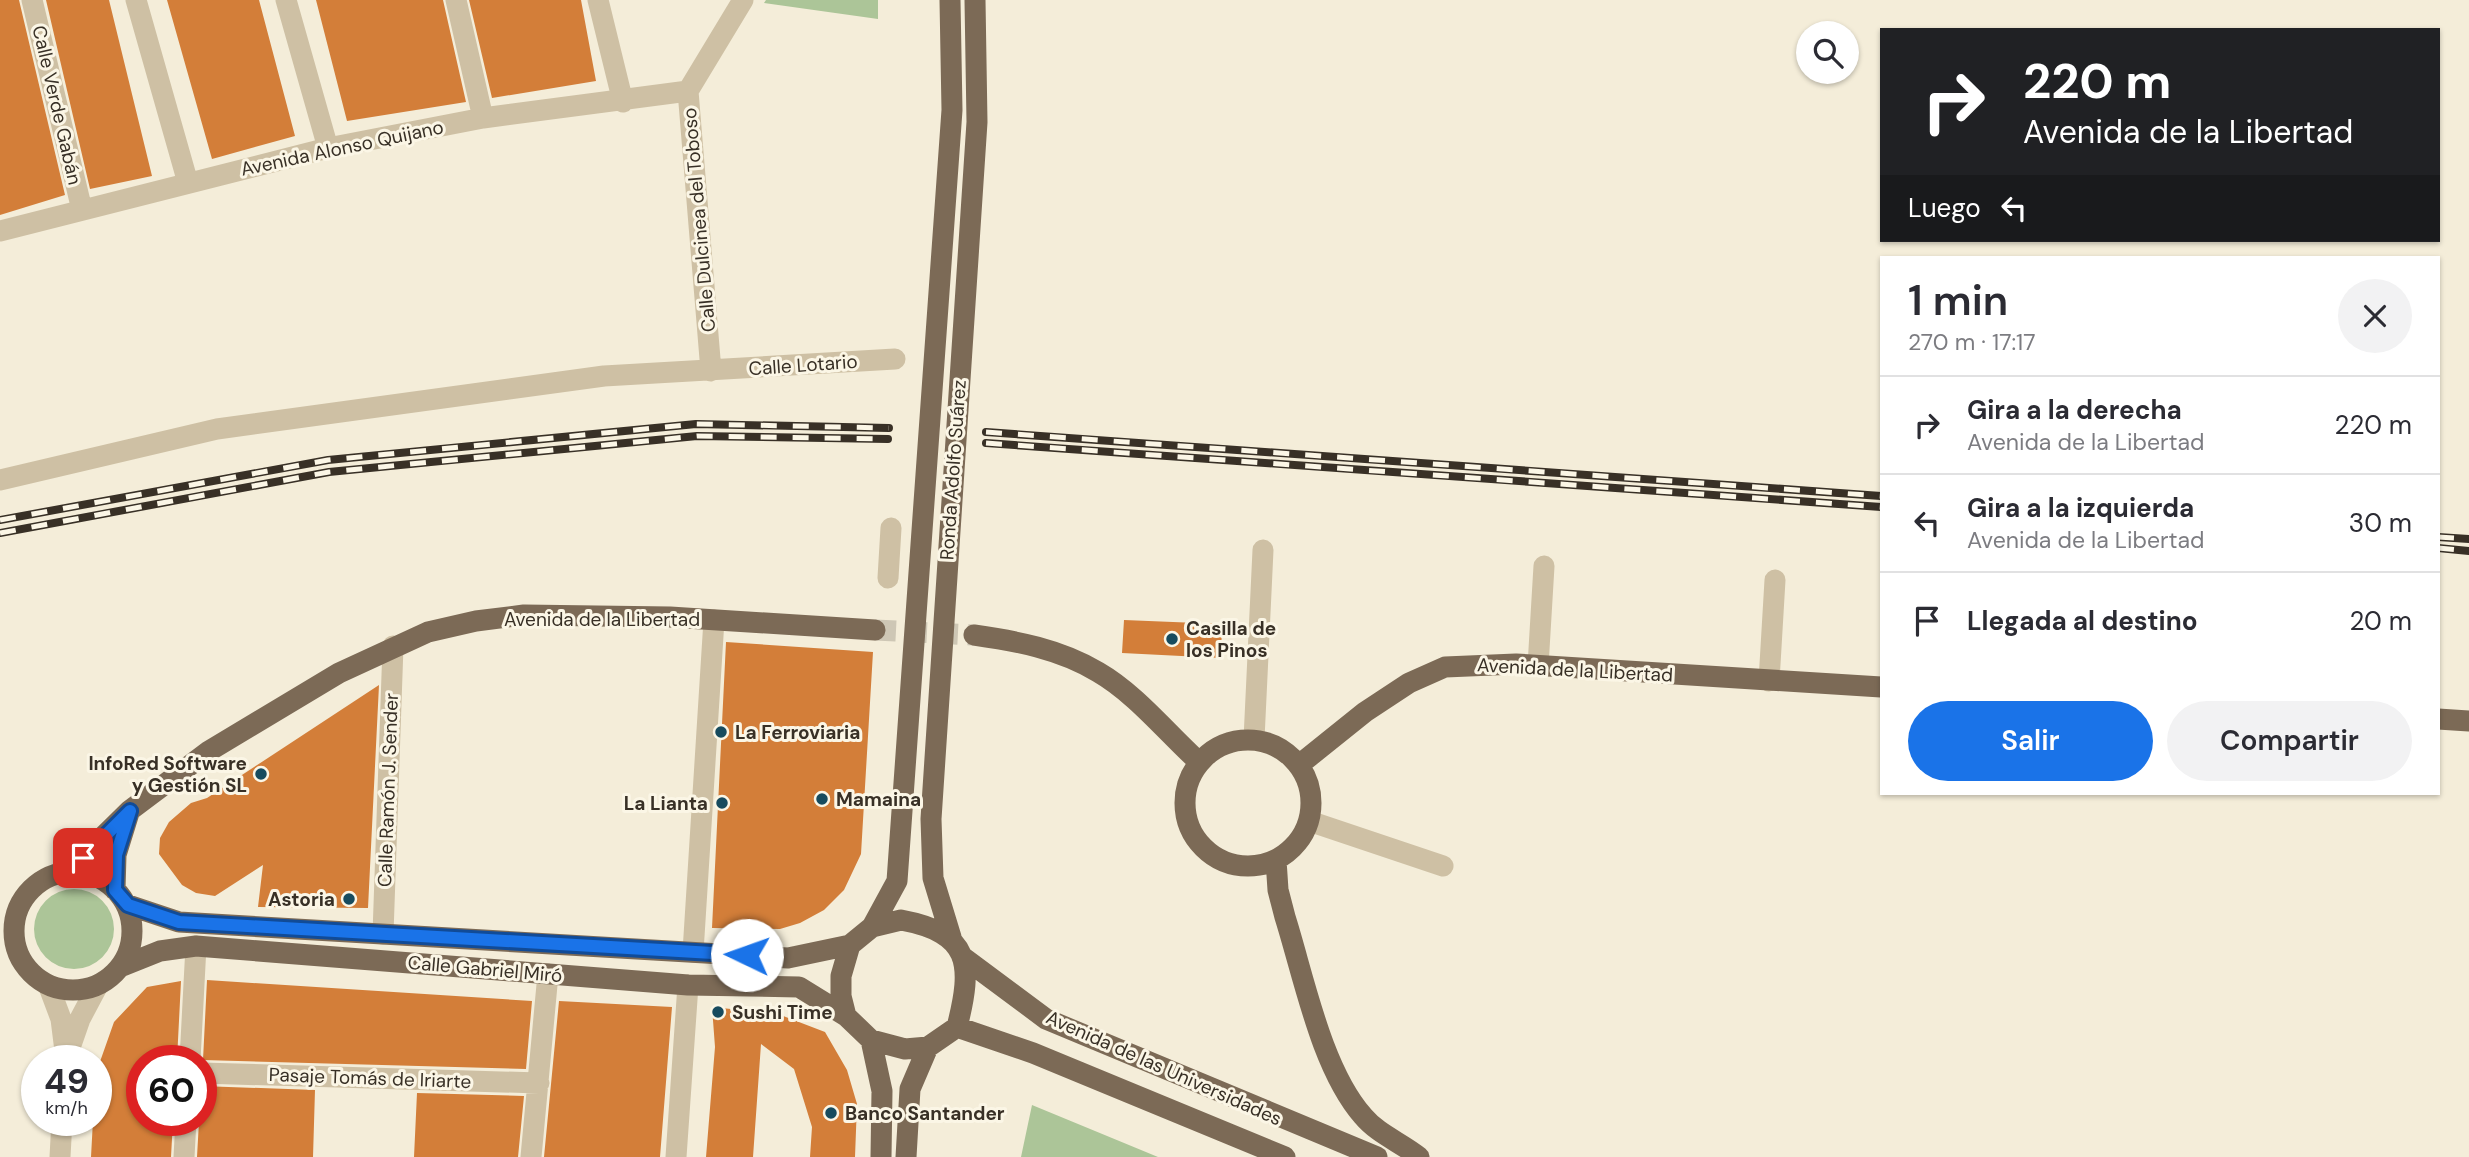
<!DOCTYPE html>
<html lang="es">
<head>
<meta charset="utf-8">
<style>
	:root { --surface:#fff; --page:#f2f2f3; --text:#2b2b33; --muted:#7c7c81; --line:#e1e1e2; --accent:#1a73e8 }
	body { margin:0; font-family:"DM Sans",sans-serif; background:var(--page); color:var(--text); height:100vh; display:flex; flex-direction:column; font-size:26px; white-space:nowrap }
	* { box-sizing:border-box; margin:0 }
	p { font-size:23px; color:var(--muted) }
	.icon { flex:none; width:38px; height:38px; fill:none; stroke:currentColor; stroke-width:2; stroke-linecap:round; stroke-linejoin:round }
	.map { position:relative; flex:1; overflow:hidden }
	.drawer { position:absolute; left:1880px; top:256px; width:560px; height:539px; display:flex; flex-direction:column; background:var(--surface); border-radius:0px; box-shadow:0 2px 5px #0004 }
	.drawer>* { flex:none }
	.banner { position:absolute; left:1880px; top:28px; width:560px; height:214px; border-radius:0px; box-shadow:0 2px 5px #0004; background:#202124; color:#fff; overflow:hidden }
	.tools { position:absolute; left:1796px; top:21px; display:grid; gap:14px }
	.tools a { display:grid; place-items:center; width:63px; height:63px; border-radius:50%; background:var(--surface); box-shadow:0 2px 5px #0004; font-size:35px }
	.speed { position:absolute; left:21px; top:1045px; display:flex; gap:14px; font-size:35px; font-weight:700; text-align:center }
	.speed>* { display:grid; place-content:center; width:91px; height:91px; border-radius:50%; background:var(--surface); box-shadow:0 2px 5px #0004; line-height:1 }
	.speed small { font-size:18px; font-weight:400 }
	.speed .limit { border:10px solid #d22; background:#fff; color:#111 }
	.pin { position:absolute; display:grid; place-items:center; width:60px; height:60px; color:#fff; margin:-30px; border-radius:14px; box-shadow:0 4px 10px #0006 }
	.me { position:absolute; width:77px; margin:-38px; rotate:273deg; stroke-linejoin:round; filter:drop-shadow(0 0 5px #0008) }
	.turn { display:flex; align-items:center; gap:24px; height:147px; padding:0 28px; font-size:32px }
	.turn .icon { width:91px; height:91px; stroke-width:2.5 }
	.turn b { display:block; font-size:49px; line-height:60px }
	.then { display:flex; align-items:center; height:66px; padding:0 28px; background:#0003; gap:14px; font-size:26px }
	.round { display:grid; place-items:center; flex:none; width:74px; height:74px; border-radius:37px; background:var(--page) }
	.head { display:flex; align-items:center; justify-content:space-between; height:119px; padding:0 28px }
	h1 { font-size:42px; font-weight:600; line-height:52px }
	.primary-button { display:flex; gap:14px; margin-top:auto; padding:14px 28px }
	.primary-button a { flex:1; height:80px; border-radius:42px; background:var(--accent); color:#fff; font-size:28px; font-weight:600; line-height:80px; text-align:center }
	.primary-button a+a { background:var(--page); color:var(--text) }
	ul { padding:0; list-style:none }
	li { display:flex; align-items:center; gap:21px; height:98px; padding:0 28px; border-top:2px solid var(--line) }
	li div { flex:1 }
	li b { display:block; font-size:26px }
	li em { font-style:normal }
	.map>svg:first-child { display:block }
	.green { fill:#acc598 }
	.building { fill:#d37e39 }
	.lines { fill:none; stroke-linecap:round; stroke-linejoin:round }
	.major-tunnel { stroke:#cec7b5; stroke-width:21; stroke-dasharray:21 10; stroke-linecap:butt }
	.minor { stroke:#cec0a4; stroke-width:21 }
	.major { stroke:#7c6a56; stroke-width:21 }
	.rail-casing { stroke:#383026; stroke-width:8 }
	.rail { stroke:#fbf6e6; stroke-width:5; stroke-dasharray:16; stroke-linecap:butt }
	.route-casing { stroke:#114b97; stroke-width:18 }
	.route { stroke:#1a73e8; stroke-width:12 }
	.poi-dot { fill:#174b5e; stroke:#fbf6e6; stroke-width:2.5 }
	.labels { text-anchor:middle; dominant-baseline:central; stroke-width:6; stroke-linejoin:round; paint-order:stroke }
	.street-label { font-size:19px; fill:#383026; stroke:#fbf6e6 }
	.poi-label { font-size:19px; font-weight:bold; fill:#383026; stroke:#fbf6e6; text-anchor:start }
</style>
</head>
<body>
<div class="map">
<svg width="2469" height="1157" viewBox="0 0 2469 1157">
	<rect width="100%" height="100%" fill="#f4edd9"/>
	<path class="green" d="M 766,0 L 878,0 L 878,19 L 764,3 Z
		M34 929a40 40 0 1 1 80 0a40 40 0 1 1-80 0Z
		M 1032,1105 L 1158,1157 L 1021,1157 Z"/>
	<path class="building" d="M 0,0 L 19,0 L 65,195 L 0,215 Z
		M 46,0 L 109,0 L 152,176 L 90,189 Z
		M 167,0 L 259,0 L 295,136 L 212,159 Z
		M 316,0 L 443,0 L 466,102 L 347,121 Z
		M 469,0 L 581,0 L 596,81 L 492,98 Z
		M 1124,620 L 1222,624 L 1221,658 L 1122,653 Z
		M 726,642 L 873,652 L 861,854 L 844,890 L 824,910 L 800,923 L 780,929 L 712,928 Z
		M 379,685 L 368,908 L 258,907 L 263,865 L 215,896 L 196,893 L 182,885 L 159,854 L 160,838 L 169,822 L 191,803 L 207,798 Z
		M 207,980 L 532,1001 L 526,1069 L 203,1060 Z
		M 181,981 L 177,1060 L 142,1060 L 142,1120 L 173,1120 L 171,1157 L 91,1157 L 93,1120 L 96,1120 L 96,1073 L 114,1022 L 147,987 Z
		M 559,1001 L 672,1007 L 660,1157 L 544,1157 Z
		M 712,1007 L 778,1014 L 825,1032 L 847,1070 L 857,1104 L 855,1157 L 810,1157 L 812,1127 L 794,1069 L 761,1044 L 753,1157 L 706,1157 L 715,1047 Z
		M 201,1086 L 315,1090 L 313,1157 L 197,1157 Z
		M 417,1093 L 524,1096 L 518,1157 L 414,1157 Z"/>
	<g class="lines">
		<path class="major-tunnel" d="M 875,630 L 974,635"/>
		<path class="minor" d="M 32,0 L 82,210
			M 136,0 L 188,183
			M 286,0 L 328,148
			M 456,0 L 483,118
			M 598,0 L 623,102
			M 0,231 L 328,148 L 483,118 L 688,91
			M 711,371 L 688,91 L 743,0
			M 0,480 L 217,429 L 604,376 L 895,359
			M 888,578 L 891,528
			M 1538,666 L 1544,566
			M 1769,681 L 1775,580
			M 1254,739 L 1263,550
			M 1309,821 L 1443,866
			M 383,934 L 393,646
			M 693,952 L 714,620
			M 49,987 L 61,1019 L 66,1059 L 80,1019 L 98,985
			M 190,1060 L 196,946
			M 201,1073 L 539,1083
			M 60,1157 L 62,1120
			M 184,1157 L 186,1120
			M 531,1157 L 548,974
			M 676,1157 L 688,985"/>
		<path class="major" d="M 974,635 C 1016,641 1060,649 1098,672 C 1136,694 1166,732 1199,762
			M 2438,719 L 2469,721
			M1185 803a63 63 0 1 1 126 0a63 63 0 1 1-126 0Z
			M 1299,765 L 1365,712 L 1409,683 L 1445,667 L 1516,664 L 1881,687
			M 1276,860 L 1278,890 L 1285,917 C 1304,977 1321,1068 1363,1116 C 1378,1134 1400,1142 1419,1157
			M14 931a59 59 0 1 1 118 0a59 59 0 1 1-118 0Z
			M 67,872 L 129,811 L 209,751 L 339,673 L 428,632 L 476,621 L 524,615 L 670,617 L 875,630
			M 115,890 L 116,855 L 129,813
			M 128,905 L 179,922 L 788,958 L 850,945
			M 901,920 C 971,933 973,964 957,1027 L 928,1047 L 905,1049 L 871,1040 L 846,1016 L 841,996 L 841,976 L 850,945 L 872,927 Z
			M 872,927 L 897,881 L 952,110 L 950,0
			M 951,937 L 933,878 L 931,819 L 977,122 L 975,0
			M 964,958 L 1046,1019 L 1377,1157
			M 120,967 L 160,951 L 196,946 L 688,985 L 799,987 L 846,1016
			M 957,1027 L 1033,1053 L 1285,1157
			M 871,1040 L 882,1091 L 881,1157
			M 906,1157 L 910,1089 L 928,1047"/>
		<g class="rail-casing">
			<path id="rail" d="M 986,432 L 1881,496
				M 986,443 L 1881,507
				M 0,520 L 328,460 L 696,424 L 889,428
				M 0,533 L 329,472 L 697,436 L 888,439
				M 2438,537 L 2469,539
				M 2438,548 L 2469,551"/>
		</g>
		<use href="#rail" class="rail"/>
	</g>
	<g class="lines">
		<g class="route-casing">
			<path id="route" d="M 83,858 L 130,811 L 116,855 L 115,890 L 128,905 L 179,922 L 747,955"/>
		</g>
		<use href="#route" class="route"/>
	</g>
	<g class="poi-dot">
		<circle cx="1172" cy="639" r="7"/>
		<circle cx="721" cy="732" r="7"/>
		<circle cx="261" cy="774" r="7"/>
		<circle cx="822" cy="799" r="7"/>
		<circle cx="722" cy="803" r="7"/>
		<circle cx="349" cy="899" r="7"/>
		<circle cx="718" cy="1012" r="7"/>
		<circle cx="831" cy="1113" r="7"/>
	</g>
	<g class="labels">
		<g class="street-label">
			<text transform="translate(57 105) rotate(77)">Calle Verde Gabán</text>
			<text transform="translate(342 148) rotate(-12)">Avenida Alonso Quijano</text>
			<text transform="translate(699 220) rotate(-95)">Calle Dulcinea del Toboso</text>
			<text transform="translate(803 365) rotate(-4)">Calle Lotario</text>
			<text transform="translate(953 470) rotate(-86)">Ronda Adolfo Suárez</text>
			<text x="602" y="619">Avenida de la Libertad</text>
			<text transform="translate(1575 670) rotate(3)">Avenida de la Libertad</text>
			<text transform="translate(388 790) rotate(-88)">Calle Ramón J. Sender</text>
			<text transform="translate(485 969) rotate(5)">Calle Gabriel Miró</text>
			<text transform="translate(1164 1068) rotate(24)">Avenida de las Universidades</text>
			<text transform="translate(370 1078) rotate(2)">Pasaje Tomás de Iriarte</text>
		</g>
		<g class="poi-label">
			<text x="1186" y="628">Casilla de<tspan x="1186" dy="22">los Pinos</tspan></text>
			<text x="735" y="732">La Ferroviaria</text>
			<text x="247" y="763" text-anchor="end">InfoRed Software<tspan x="247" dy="22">y Gestión SL</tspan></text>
			<text x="836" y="799">Mamaina</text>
			<text x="708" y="803" text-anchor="end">La Lianta</text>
			<text x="335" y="899" text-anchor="end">Astoria</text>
			<text x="732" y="1012">Sushi Time</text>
			<text x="845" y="1113">Banco Santander</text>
		</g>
	</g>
</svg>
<div class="tools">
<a><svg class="icon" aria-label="search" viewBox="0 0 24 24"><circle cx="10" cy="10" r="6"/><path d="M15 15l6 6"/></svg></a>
</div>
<div class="speed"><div>49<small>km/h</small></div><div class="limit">60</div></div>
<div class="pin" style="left:83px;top:858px;background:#d93025"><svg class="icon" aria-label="arrive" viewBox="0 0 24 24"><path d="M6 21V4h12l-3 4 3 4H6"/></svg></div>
<svg class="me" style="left:747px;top:955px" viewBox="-20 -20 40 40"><circle r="19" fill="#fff"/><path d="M0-13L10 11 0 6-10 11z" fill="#1a73e8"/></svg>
<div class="banner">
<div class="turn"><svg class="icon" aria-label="right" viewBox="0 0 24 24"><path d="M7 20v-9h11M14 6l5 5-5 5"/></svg><div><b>220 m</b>Avenida de la Libertad</div></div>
<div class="then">Luego<svg class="icon" aria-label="left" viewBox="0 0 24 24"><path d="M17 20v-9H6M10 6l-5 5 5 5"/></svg></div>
</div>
<section class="drawer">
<div class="head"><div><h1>1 min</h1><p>270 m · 17:17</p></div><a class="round"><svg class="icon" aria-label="close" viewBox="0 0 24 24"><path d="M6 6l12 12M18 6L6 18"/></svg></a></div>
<ul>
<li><svg class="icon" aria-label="right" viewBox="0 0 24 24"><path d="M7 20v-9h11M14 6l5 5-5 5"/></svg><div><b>Gira a la derecha</b><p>Avenida de la Libertad</p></div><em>220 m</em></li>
<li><svg class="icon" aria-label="left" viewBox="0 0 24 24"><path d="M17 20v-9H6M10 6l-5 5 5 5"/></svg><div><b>Gira a la izquierda</b><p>Avenida de la Libertad</p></div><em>30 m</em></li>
<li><svg class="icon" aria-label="arrive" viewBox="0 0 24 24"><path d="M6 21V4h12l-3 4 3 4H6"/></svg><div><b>Llegada al destino</b></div><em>20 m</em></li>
</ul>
<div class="primary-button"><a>Salir</a><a>Compartir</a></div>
</section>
</div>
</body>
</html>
